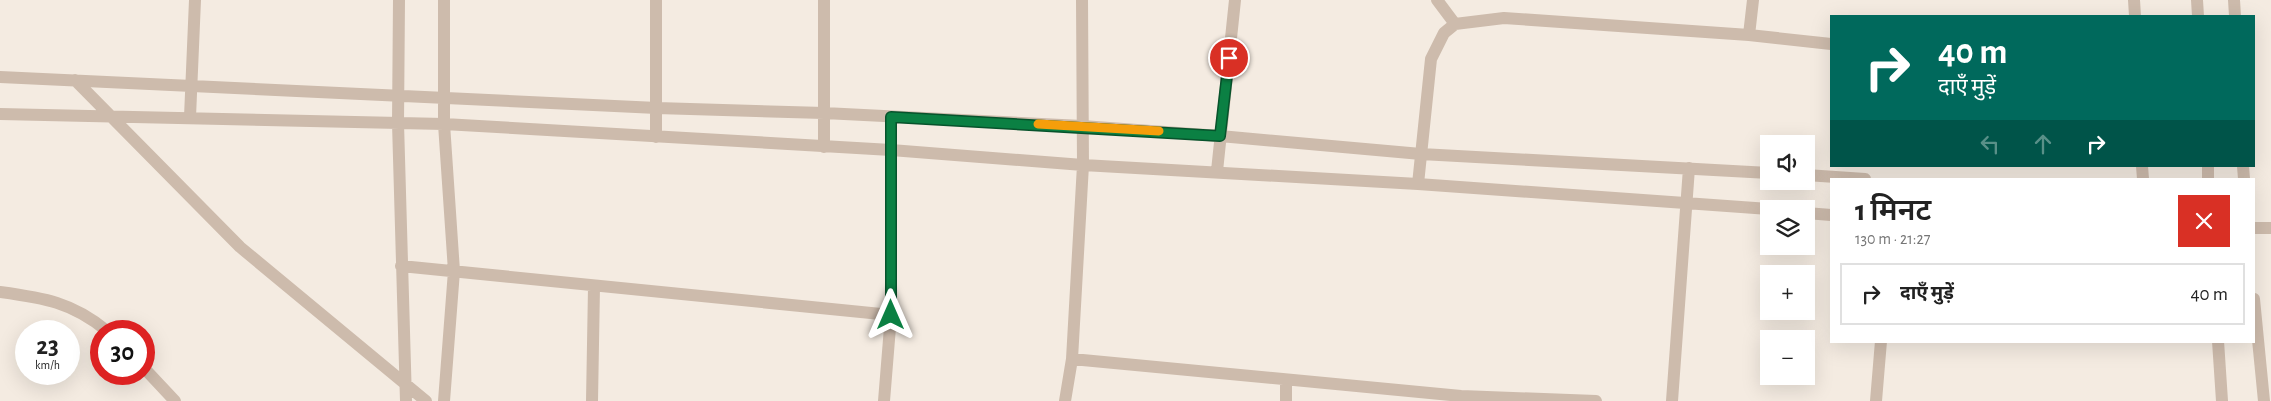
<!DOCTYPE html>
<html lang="hi">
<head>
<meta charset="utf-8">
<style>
	:root { --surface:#fff; --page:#f2f2f2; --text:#222; --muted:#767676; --line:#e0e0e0 }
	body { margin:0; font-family:"Alegreya Sans","Noto Sans Devanagari",sans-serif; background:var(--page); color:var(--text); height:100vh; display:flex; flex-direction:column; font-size:19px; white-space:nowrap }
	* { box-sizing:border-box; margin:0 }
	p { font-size:16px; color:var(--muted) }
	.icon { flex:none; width:28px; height:28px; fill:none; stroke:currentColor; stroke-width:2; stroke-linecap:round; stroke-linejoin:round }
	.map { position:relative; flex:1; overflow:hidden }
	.sheet { position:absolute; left:1830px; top:178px; width:425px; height:165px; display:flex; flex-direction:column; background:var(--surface); border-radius:0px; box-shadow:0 5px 20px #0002 }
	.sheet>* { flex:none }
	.hud { position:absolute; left:1830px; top:15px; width:425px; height:152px; border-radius:0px; box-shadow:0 5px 20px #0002; background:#00695c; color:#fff; overflow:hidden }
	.tools { position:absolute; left:1760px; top:135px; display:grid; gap:10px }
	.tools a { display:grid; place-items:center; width:55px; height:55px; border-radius:0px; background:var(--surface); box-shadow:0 5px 20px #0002; font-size:25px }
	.speed { position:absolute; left:15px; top:320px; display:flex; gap:10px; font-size:25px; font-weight:700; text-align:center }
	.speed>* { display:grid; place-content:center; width:65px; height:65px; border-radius:50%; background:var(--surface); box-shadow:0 5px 20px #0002; line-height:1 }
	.speed small { font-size:12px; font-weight:400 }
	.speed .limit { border:8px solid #d22; background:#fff; color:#111 }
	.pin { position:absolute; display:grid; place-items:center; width:42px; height:42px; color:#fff; margin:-21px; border:2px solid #fff; border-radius:50%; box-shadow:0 1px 5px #0007 }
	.me { position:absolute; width:55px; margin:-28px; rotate:0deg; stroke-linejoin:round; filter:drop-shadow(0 0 4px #0008) }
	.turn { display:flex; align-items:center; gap:18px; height:105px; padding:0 25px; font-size:22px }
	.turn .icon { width:65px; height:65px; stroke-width:2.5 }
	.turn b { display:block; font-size:35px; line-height:42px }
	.lanes { display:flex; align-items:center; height:48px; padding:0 25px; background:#0003; justify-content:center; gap:25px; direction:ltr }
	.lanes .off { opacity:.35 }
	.round { display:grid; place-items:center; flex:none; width:52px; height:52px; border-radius:0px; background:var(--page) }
	.headline { display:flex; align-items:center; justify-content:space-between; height:85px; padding:0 25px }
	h1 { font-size:30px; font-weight:600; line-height:38px }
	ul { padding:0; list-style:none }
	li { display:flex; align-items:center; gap:15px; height:62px; margin:0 10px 8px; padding:0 15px; border:2px solid var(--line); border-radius:0px }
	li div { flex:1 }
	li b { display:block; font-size:19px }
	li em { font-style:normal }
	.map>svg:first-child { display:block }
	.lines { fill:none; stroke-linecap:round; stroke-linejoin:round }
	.minor { stroke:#cdbbac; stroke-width:12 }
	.route-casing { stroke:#07532c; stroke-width:12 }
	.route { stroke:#0b8043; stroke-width:9 }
	.slow { stroke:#f59e0b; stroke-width:9 }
</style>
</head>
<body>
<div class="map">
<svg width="2271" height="401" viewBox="0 0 2271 401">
	<rect width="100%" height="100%" fill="#f4ebe1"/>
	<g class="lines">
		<path class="minor" d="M 399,0 L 398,123 L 406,401
			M 444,0 L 444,124 L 454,271 L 444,401
			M 1437,0 L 1455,24
			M 2134,0 L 2135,16
			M 2197,0 L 2198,16
			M 2234,0 L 2235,16
			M 1749,35 L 1753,0
			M 0,77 L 657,108 L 824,113 L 1082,126 L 1220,136 L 1421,154 L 1769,173
			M 75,80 L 240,247 L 426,401
			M 0,114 L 444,124 L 891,150 L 1083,165 L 1418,184 L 1769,209
			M 190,117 L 195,0
			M 656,137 L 656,0
			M 824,147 L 824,0
			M 2142,166 L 2143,179
			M 2208,166 L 2208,179
			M 2243,166 L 2244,179
			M 1217,171 L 1235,0
			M 1806,175 L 1865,179
			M 1418,184 L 1431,59 L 1444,33 L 1455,24 L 1504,18 L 1749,35 L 1831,44
			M 1806,213 L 1831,215
			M 2254,228 L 2271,228
			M 401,266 L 891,315
			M 0,292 C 44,298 72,302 107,331
			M 2254,299 L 2264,401
			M 2218,341 L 2222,401
			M 1072,359 L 1461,396 L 1596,401
			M 144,368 L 175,401
			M 592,401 L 594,287
			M 884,401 L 891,315 L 891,117
			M 1065,401 L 1072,359 L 1083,165 L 1082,0
			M 1286,401 L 1286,380
			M 1672,401 L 1689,168
			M 1876,401 L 1881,341"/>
	</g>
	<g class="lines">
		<g class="route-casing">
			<path id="route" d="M 891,315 L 891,117 L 1220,136 L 1229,58"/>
		</g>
		<use href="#route" class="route"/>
		<path class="slow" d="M 1038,124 L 1159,131"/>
	</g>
</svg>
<div class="tools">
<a><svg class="icon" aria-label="sound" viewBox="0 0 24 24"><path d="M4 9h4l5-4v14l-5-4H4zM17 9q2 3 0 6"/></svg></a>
<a><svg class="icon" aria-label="layers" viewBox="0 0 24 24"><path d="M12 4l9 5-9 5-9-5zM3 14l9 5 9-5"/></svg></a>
<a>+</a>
<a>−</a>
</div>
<div class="speed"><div>23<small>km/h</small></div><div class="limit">30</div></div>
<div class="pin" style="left:1229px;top:58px;background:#d93025"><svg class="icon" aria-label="arrive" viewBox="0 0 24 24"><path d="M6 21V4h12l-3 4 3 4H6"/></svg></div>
<svg class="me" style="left:891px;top:315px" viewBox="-20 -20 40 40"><path d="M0-17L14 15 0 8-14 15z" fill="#0b8043" stroke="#fff" stroke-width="4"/></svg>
<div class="hud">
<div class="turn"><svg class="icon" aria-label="right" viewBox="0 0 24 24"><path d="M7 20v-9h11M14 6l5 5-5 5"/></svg><div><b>40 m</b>दाएँ मुड़ें</div></div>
<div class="lanes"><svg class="icon off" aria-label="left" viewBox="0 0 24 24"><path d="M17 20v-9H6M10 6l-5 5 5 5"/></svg><svg class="icon off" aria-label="ahead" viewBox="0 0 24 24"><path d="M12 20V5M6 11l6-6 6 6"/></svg><svg class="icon" aria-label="right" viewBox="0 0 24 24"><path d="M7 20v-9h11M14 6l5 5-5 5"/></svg></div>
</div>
<section class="sheet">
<div class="headline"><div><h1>1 मिनट</h1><p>130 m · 21:27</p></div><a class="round" style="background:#d93025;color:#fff"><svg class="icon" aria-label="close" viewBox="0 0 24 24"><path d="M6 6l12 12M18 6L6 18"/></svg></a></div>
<ul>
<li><svg class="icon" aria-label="right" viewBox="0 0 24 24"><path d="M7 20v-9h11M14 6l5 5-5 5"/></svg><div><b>दाएँ मुड़ें</b></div><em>40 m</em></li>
</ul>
</section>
</div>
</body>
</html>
